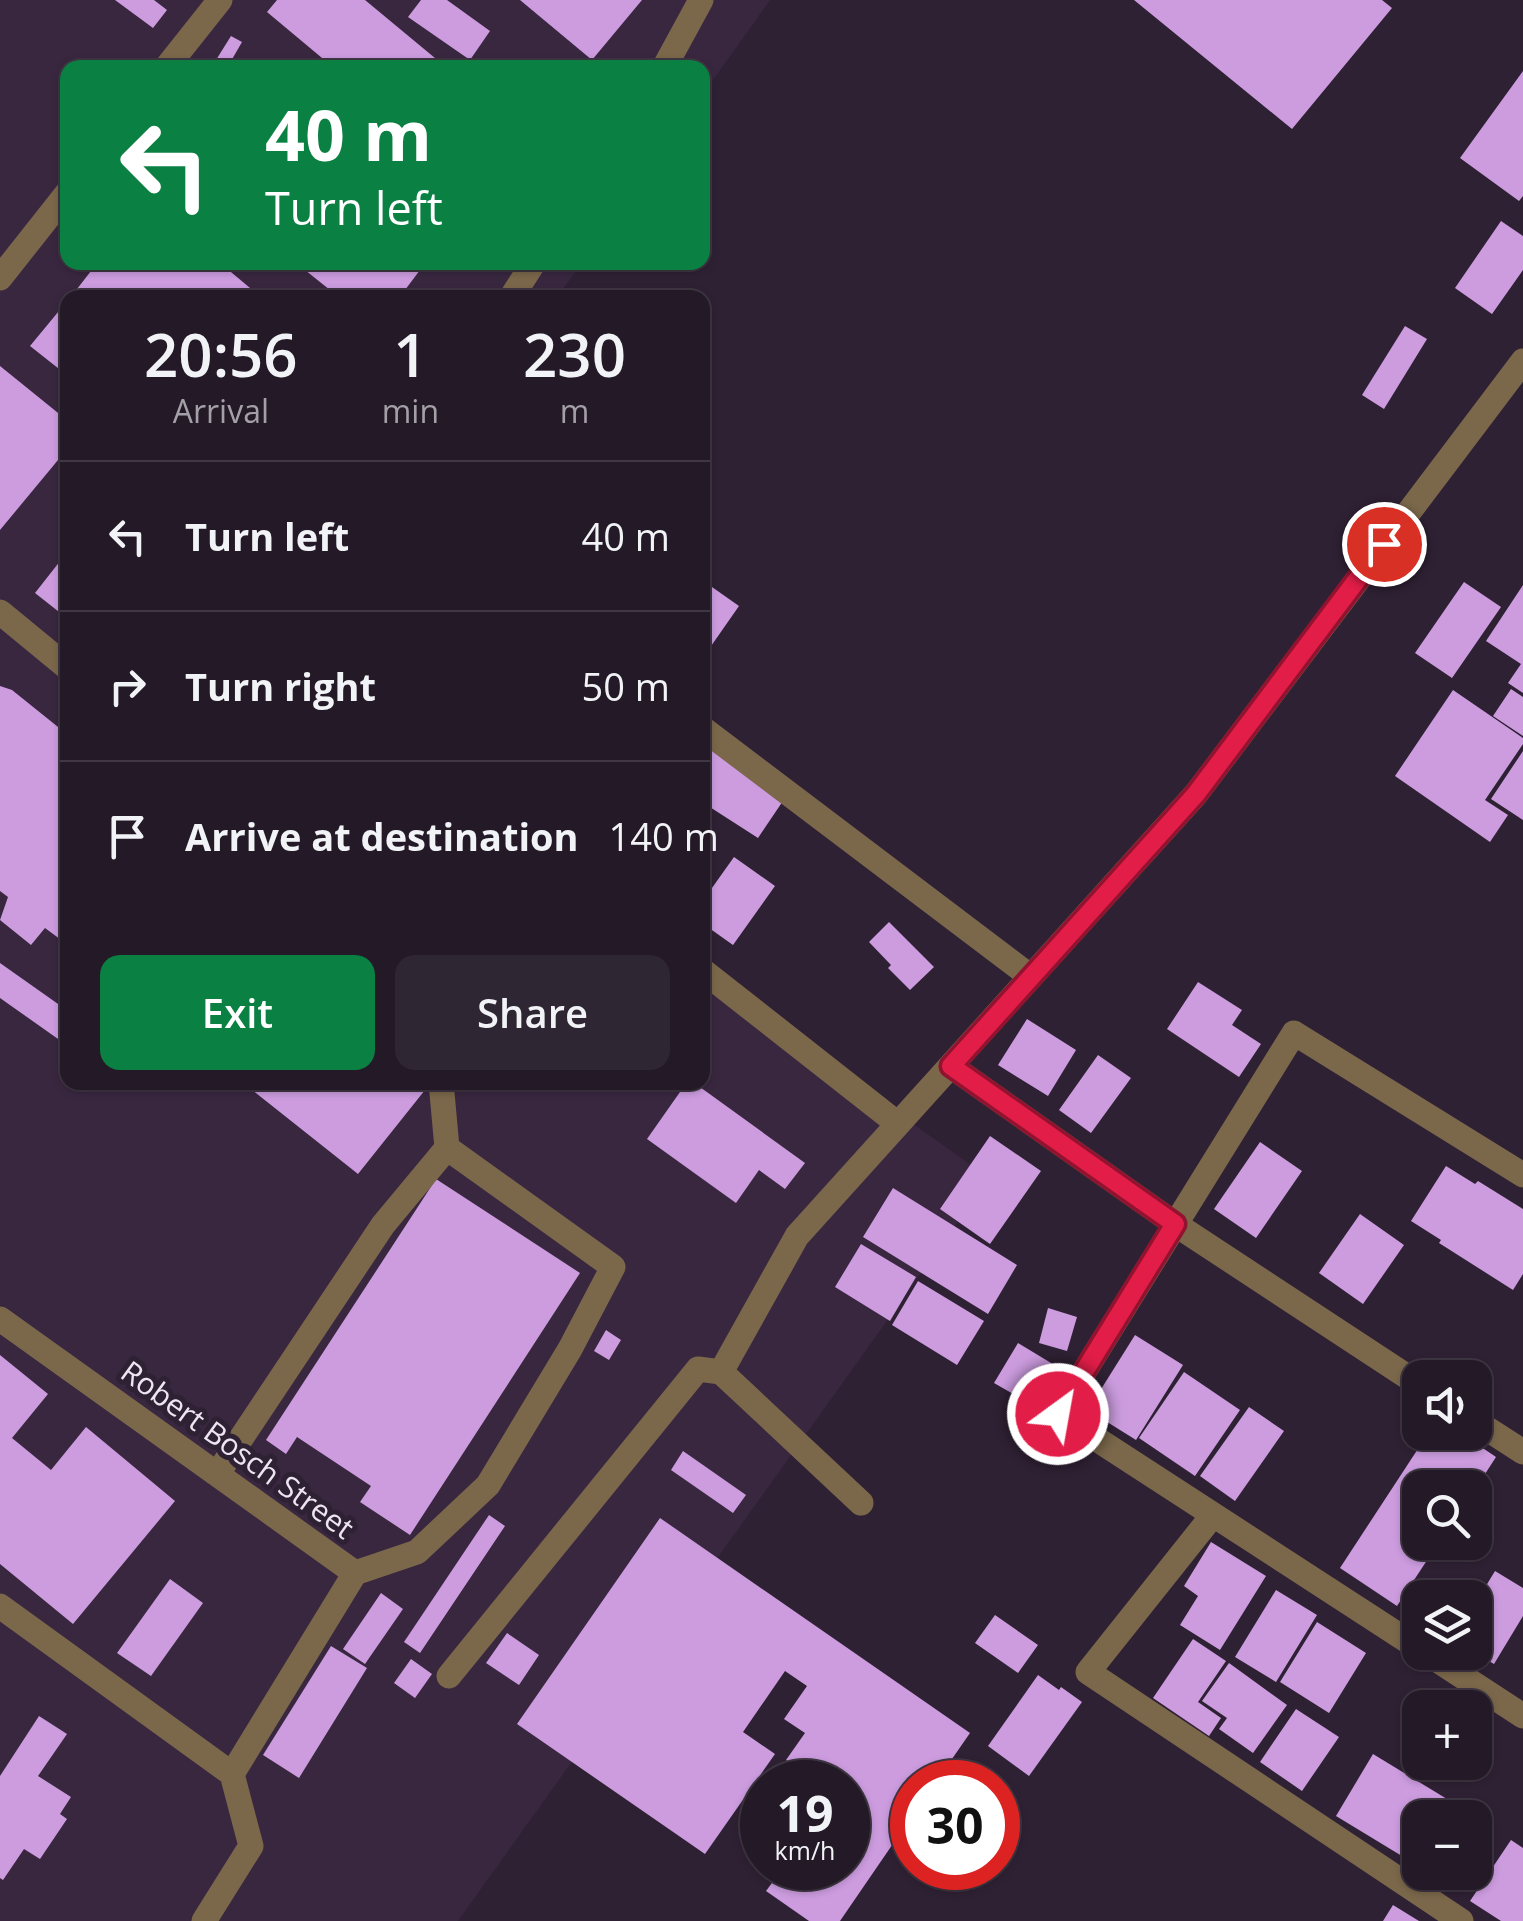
<!DOCTYPE html>
<html lang="en">
<head>
<meta charset="utf-8">
<style>
	:root { --surface:#231927; --page:#2f2633; --text:#f1f3f6; --muted:#a3a0a7; --line:#403844; --accent:#0b8043 }
	body { margin:0; font-family:"Open Sans",sans-serif; background:var(--page); color:var(--text); height:100vh; display:flex; flex-direction:column; font-size:38px; white-space:nowrap }
	* { box-sizing:border-box; margin:0 }
	p { font-size:32px; color:var(--muted) }
	.icon { flex:none; width:55px; height:55px; fill:none; stroke:currentColor; stroke-width:2; stroke-linecap:round; stroke-linejoin:round }
	.map { position:relative; flex:1; overflow:hidden }
	.details { position:absolute; left:60px; top:290px; width:650px; height:800px; display:flex; flex-direction:column; background:var(--surface); border-radius:20px; box-shadow:0 2px 8px #0004,0 0 0 2px var(--line) }
	.details>* { flex:none }
	.hud { position:absolute; left:60px; top:60px; width:650px; height:210px; border-radius:20px; box-shadow:0 2px 8px #0004,0 0 0 2px var(--line); background:#0b8043; color:#fff; overflow:hidden }
	.tools { position:absolute; left:1402px; top:1360px; display:grid; gap:20px }
	.tools a { display:grid; place-items:center; width:90px; height:90px; border-radius:20px; background:var(--surface); box-shadow:0 2px 8px #0004,0 0 0 2px var(--line); font-size:50px }
	.speed { position:absolute; left:740px; top:1760px; display:flex; gap:20px; font-size:50px; font-weight:700; text-align:center }
	.speed>* { display:grid; place-content:center; width:130px; height:130px; border-radius:50%; background:var(--surface); box-shadow:0 2px 8px #0004,0 0 0 2px var(--line); line-height:1 }
	.speed small { font-size:25px; font-weight:400 }
	.speed .limit { border:15px solid #d22; background:#fff; color:#111 }
	.pin { position:absolute; display:grid; place-items:center; width:85px; height:85px; color:#fff; margin:-42px; border:5px solid #fff; border-radius:50%; box-shadow:0 2px 10px #0007 }
	.me { position:absolute; width:110px; margin:-55px; rotate:32deg; stroke-linejoin:round; filter:drop-shadow(0 0 8px #0008) }
	.turn { display:flex; align-items:center; gap:35px; height:210px; padding:0 40px; font-size:45px }
	.turn .icon { width:130px; height:130px; stroke-width:2.5 }
	.turn b { display:block; font-size:70px; line-height:85px }
	.eta { display:flex; justify-content:space-evenly; align-items:center; height:170px; text-align:center }
	.eta b { font-size:60px; font-weight:600; line-height:70px }
	.primary-button { display:flex; gap:20px; margin-top:auto; padding:20px 40px }
	.primary-button a { flex:1; height:115px; border-radius:20px; background:var(--accent); color:#fff; font-size:40px; font-weight:600; line-height:115px; text-align:center }
	.primary-button a+a { background:var(--page); color:var(--text) }
	ul { padding:0; list-style:none }
	li { display:flex; align-items:center; gap:30px; height:150px; padding:0 40px; border-top:2px solid var(--line) }
	li div { flex:1 }
	li b { display:block; font-size:38px }
	li em { font-style:normal }
	.map>svg:first-child { display:block }
	.built { fill:#392740 }
	.building { fill:#cc9cdf }
	.lines { fill:none; stroke-linecap:round; stroke-linejoin:round }
	.street { stroke:#7b684b; stroke-width:25 }
	.route-casing { stroke:#92132f; stroke-width:25 }
	.route { stroke:#e11d48; stroke-width:18 }
	.labels { text-anchor:middle; dominant-baseline:central; stroke-width:10; stroke-linejoin:round; paint-order:stroke }
	.street-label { font-size:30px; fill:#eee5f2; stroke:#2f2134 }
</style>
</head>
<body>
<div class="map">
<svg width="1523" height="1921" viewBox="0 0 1523 1921">
	<rect width="100%" height="100%" fill="#2f2134"/>
	<path class="built" d="M 0,0 L 770,0 L 703,94 L 702,68 L 68,68 L 68,262 L 582,263 L 557,297 L 68,298 L 68,1082 L 702,1082 L 703,974 L 989,1178 L 458,1921 L 0,1921 Z"/>
	<path class="building" d="M 115,0 L 154,0 L 167,10 L 153,28 Z
		M 277,0 L 365,0 L 447,68 L 334,68 L 267,12 Z
		M 421,0 L 447,0 L 490,31 L 470,60 L 408,17 Z
		M 520,0 L 642,0 L 592,60 Z
		M 1134,0 L 1382,0 L 1392,8 L 1292,129 Z
		M 231,36 L 242,42 L 227,68 L 211,68 Z
		M 1523,71 L 1523,196 L 1519,201 L 1460,158 Z
		M 1501,221 L 1523,236 L 1523,270 L 1492,314 L 1455,288 Z
		M 98,262 L 219,262 L 262,298 L 164,298 L 156,292 L 152,298 L 70,298 Z
		M 295,262 L 426,262 L 399,298 L 340,298 Z
		M 68,300 L 68,376 L 30,346 Z
		M 1405,326 L 1427,339 L 1384,409 L 1362,395 Z
		M 0,366 L 68,421 L 68,448 L 0,530 Z
		M 68,551 L 68,619 L 35,593 Z
		M 702,580 L 739,606 L 702,659 Z
		M 1464,582 L 1501,607 L 1452,678 L 1415,653 Z
		M 1523,585 L 1523,693 L 1508,683 L 1521,664 L 1486,641 Z
		M 0,686 L 12,690 L 68,735 L 68,945 L 45,928 L 31,945 L 0,920 L 8,897 L 0,891 Z
		M 1511,689 L 1523,697 L 1523,736 L 1493,716 Z
		M 1453,690 L 1523,738 L 1523,744 L 1485,800 L 1508,815 L 1490,842 L 1395,776 Z
		M 702,740 L 787,795 L 758,838 L 702,802 Z
		M 1523,751 L 1523,820 L 1491,799 Z
		M 734,857 L 775,886 L 733,945 L 702,923 L 702,902 Z
		M 889,922 L 934,967 L 910,990 L 888,968 L 891,965 L 869,942 Z
		M 0,963 L 68,1011 L 68,1046 L 0,998 Z
		M 1198,982 L 1242,1010 L 1232,1025 L 1261,1044 L 1239,1077 L 1167,1029 Z
		M 1027,1019 L 1076,1050 L 1048,1096 L 998,1065 Z
		M 1098,1055 L 1131,1078 L 1091,1133 L 1059,1110 Z
		M 242,1082 L 415,1082 L 425,1090 L 358,1174 Z
		M 687,1082 L 693,1082 L 805,1163 L 785,1189 L 759,1170 L 736,1203 L 647,1139 Z
		M 990,1136 L 1041,1171 L 990,1244 L 940,1209 Z
		M 1260,1142 L 1302,1171 L 1256,1238 L 1214,1209 Z
		M 1446,1166 L 1475,1184 L 1478,1181 L 1523,1209 L 1523,1274 L 1513,1290 L 1439,1243 L 1441,1240 L 1411,1221 Z
		M 436,1179 L 580,1273 L 410,1535 L 360,1502 L 371,1486 L 297,1437 L 286,1454 L 266,1440 Z
		M 893,1188 L 1017,1265 L 988,1314 L 863,1237 Z
		M 1360,1214 L 1404,1245 L 1363,1304 L 1319,1273 Z
		M 861,1244 L 916,1277 L 890,1321 L 835,1287 Z
		M 918,1281 L 984,1321 L 957,1365 L 892,1325 Z
		M 1048,1308 L 1077,1317 L 1067,1351 L 1039,1343 Z
		M 606,1330 L 621,1340 L 609,1360 L 594,1351 Z
		M 1135,1335 L 1183,1365 L 1136,1440 L 1088,1410 Z
		M 1018,1343 L 1061,1369 L 1038,1408 L 994,1383 Z
		M 0,1355 L 48,1394 L 12,1438 L 51,1470 L 86,1427 L 175,1501 L 73,1624 L 0,1564 Z
		M 1184,1372 L 1240,1410 L 1195,1476 L 1139,1438 Z
		M 1249,1407 L 1284,1431 L 1235,1501 L 1200,1476 Z
		M 1429,1432 L 1459,1432 L 1496,1457 L 1476,1488 L 1420,1488 L 1420,1542 L 1439,1542 L 1397,1606 L 1340,1568 Z
		M 683,1451 L 746,1495 L 733,1513 L 671,1470 Z
		M 489,1515 L 505,1526 L 420,1653 L 404,1642 Z
		M 660,1518 L 970,1733 L 936,1782 L 912,1782 L 912,1816 L 840,1921 L 809,1921 L 766,1891 L 783,1868 L 848,1868 L 848,1782 L 784,1782 L 795,1767 L 786,1760 L 805,1733 L 784,1719 L 807,1686 L 785,1671 L 743,1732 L 775,1754 L 705,1854 L 517,1724 Z
		M 1211,1542 L 1266,1576 L 1220,1650 L 1180,1625 L 1198,1596 L 1184,1586 Z
		M 1495,1571 L 1523,1588 L 1523,1616 L 1494,1664 L 1475,1653 L 1475,1604 Z
		M 170,1579 L 203,1603 L 151,1676 L 117,1653 Z
		M 1276,1590 L 1317,1615 L 1276,1682 L 1235,1657 Z
		M 381,1593 L 403,1609 L 365,1664 L 343,1649 Z
		M 995,1615 L 1038,1645 L 1018,1673 L 975,1643 Z
		M 1317,1622 L 1366,1653 L 1329,1713 L 1280,1682 Z
		M 507,1633 L 539,1655 L 519,1685 L 486,1663 Z
		M 1193,1639 L 1226,1661 L 1198,1702 L 1221,1718 L 1209,1736 L 1153,1698 Z
		M 331,1646 L 367,1668 L 299,1778 L 263,1755 Z
		M 411,1659 L 432,1674 L 415,1698 L 394,1683 Z
		M 1229,1663 L 1287,1705 L 1253,1753 L 1219,1729 L 1227,1718 L 1202,1701 Z
		M 1038,1675 L 1059,1690 L 1061,1687 L 1082,1702 L 1029,1776 L 988,1746 Z
		M 1296,1709 L 1339,1737 L 1302,1791 L 1260,1762 Z
		M 39,1716 L 67,1734 L 38,1776 L 71,1797 L 60,1814 L 67,1819 L 40,1859 L 24,1849 L 3,1880 L 0,1878 L 0,1776 Z
		M 1373,1754 L 1470,1813 L 1468,1818 L 1420,1818 L 1420,1867 L 1336,1816 Z
		M 1511,1840 L 1523,1848 L 1523,1921 L 1501,1921 L 1470,1901 Z
		M 1393,1905 L 1419,1921 L 1383,1921 Z"/>
	<g class="lines">
		<path class="street" d="M 166,68 L 220,0
			M 664,68 L 701,0
			M 0,278 L 68,192
			M 511,298 L 534,262
			M 0,612 L 68,668
			M 702,728 L 1031,977
			M 702,970 L 898,1124
			M 951,1066 L 1175,1224 L 1420,1385
			M 0,1319 L 355,1573 L 232,1774 L 0,1606
			M 721,1372 L 797,1236 L 1196,794 L 1523,361
			M 1475,1421 L 1523,1452
			M 218,1473 L 383,1225 L 447,1148
			M 1213,1515 L 1088,1672 L 1461,1921
			M 355,1573 L 417,1552 L 488,1485 L 570,1349 L 613,1267 L 447,1148 L 441,1082
			M 1420,1649 L 1058,1414 L 1294,1033 L 1523,1175
			M 1425,1652 L 1523,1716
			M 449,1676 L 698,1369 L 721,1372 L 861,1503
			M 204,1921 L 251,1846 L 232,1774"/>
	</g>
	<g class="lines">
		<g class="route-casing">
			<path id="route" d="M 1058,1414 L 1175,1224 L 951,1066 L 1196,794 L 1384,544"/>
		</g>
		<use href="#route" class="route"/>
	</g>
	<g class="labels">
		<g class="street-label">
			<text transform="translate(238 1449) rotate(36)">Robert Bosch Street</text>
		</g>
	</g>
</svg>
<div class="tools">
<a><svg class="icon" aria-label="sound" viewBox="0 0 24 24"><path d="M4 9h4l5-4v14l-5-4H4zM17 9q2 3 0 6"/></svg></a>
<a><svg class="icon" aria-label="search" viewBox="0 0 24 24"><circle cx="10" cy="10" r="6"/><path d="M15 15l6 6"/></svg></a>
<a><svg class="icon" aria-label="layers" viewBox="0 0 24 24"><path d="M12 4l9 5-9 5-9-5zM3 14l9 5 9-5"/></svg></a>
<a>+</a>
<a>−</a>
</div>
<div class="speed"><div>19<small>km/h</small></div><div class="limit">30</div></div>
<div class="pin" style="left:1384px;top:544px;background:#d93025"><svg class="icon" aria-label="arrive" viewBox="0 0 24 24"><path d="M6 21V4h12l-3 4 3 4H6"/></svg></div>
<svg class="me" style="left:1058px;top:1414px" viewBox="-20 -20 40 40"><circle r="17" fill="#e11d48" stroke="#fff" stroke-width="3"/><path d="M0-11L8 9 0 5-8 9z" fill="#fff"/></svg>
<div class="hud">
<div class="turn"><svg class="icon" aria-label="left" viewBox="0 0 24 24"><path d="M17 20v-9H6M10 6l-5 5 5 5"/></svg><div><b>40 m</b>Turn left</div></div>
</div>
<section class="details">
<div class="eta">
<div><b>20:56</b><p>Arrival</p></div>
<div><b>1</b><p>min</p></div>
<div><b>230</b><p>m</p></div>
</div>
<ul>
<li><svg class="icon" aria-label="left" viewBox="0 0 24 24"><path d="M17 20v-9H6M10 6l-5 5 5 5"/></svg><div><b>Turn left</b></div><em>40 m</em></li>
<li><svg class="icon" aria-label="right" viewBox="0 0 24 24"><path d="M7 20v-9h11M14 6l5 5-5 5"/></svg><div><b>Turn right</b></div><em>50 m</em></li>
<li><svg class="icon" aria-label="arrive" viewBox="0 0 24 24"><path d="M6 21V4h12l-3 4 3 4H6"/></svg><div><b>Arrive at destination</b></div><em>140 m</em></li>
</ul>
<div class="primary-button"><a>Exit</a><a>Share</a></div>
</section>
</div>
</body>
</html>
